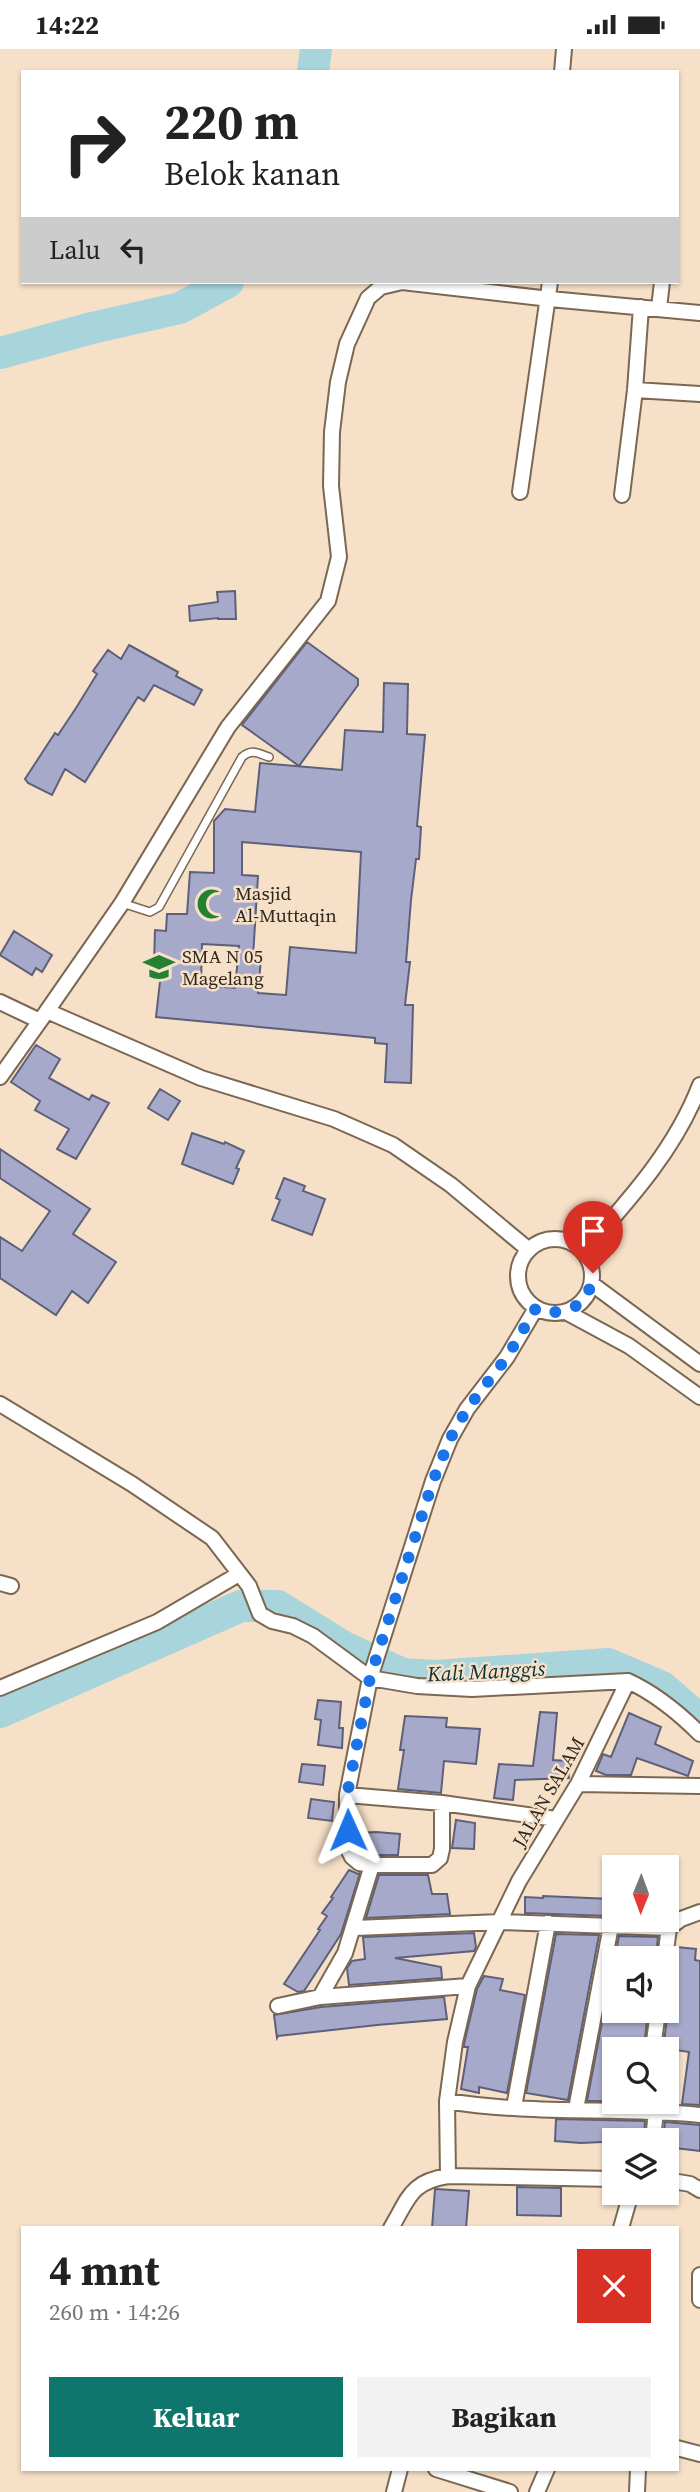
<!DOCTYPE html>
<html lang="id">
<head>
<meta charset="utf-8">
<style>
	:root { --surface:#fff; --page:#f2f2f2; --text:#222; --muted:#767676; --accent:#0f766e }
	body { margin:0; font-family:"Source Serif 4",serif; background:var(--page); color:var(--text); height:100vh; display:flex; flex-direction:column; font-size:26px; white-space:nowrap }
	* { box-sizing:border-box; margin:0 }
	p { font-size:23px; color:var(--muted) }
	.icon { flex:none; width:38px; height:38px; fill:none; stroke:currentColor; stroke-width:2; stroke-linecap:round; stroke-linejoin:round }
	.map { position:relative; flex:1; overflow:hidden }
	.side { position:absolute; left:21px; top:2177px; width:658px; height:245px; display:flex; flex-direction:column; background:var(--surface); border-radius:0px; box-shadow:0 2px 5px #0004 }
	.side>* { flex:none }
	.top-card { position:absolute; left:21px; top:21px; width:658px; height:214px; border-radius:0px; box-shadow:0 2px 5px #0004; background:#fff; color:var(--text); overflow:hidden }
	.needle { width:46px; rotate:181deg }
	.controls { position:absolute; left:602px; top:1806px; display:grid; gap:14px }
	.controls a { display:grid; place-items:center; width:77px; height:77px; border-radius:0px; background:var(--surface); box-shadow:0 2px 5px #0004; font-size:35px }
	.pin { position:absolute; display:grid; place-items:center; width:60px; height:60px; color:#fff; margin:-72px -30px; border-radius:50% 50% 50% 0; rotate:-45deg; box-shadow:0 0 7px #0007 }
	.pin .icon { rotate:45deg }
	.me { position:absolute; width:77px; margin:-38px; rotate:359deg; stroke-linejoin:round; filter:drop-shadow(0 0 5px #0008) }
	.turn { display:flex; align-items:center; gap:24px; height:147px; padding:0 28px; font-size:32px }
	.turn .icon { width:91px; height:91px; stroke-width:2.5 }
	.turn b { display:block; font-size:49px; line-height:60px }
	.then { display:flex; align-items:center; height:66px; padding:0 28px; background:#0003; gap:14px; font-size:26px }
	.round { display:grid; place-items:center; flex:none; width:74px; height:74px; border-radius:0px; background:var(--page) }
	.head { display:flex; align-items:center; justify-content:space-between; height:119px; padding:0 28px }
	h1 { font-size:42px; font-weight:700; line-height:52px }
	.primary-button { display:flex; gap:14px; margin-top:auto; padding:14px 28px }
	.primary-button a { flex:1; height:80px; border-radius:0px; background:var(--accent); color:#fff; font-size:28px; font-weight:700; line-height:80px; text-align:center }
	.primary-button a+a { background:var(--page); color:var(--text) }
	.status { display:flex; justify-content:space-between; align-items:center; height:49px; padding:0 35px; background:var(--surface); direction:ltr }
	.status svg { height:19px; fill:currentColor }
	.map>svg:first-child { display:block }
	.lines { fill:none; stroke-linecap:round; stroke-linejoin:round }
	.river { stroke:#a8d4dc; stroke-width:32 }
	.building { fill:#a7a9ca; stroke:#5e6079; stroke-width:2; fill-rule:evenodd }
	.lane-casing { stroke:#7b6852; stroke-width:10 }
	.street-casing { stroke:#7b6852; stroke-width:18 }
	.lane { stroke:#fff; stroke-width:7 }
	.street { stroke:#fff; stroke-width:14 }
	.route { stroke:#1a73e8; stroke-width:12; stroke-dasharray:0 21.6 }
	.labels { text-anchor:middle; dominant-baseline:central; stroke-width:5; stroke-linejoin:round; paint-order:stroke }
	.poi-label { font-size:19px; fill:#2f271e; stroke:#f6e0c7; text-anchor:start }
	.street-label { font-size:19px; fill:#2f271e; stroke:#f6e0c7 }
	.water-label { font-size:21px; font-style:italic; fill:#053137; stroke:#f6e0c7 }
</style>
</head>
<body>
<div class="status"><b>14:22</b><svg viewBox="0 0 49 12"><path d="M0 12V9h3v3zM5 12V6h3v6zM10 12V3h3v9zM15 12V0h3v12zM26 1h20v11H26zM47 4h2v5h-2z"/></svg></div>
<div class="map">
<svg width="700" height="2443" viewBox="0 0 700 2443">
	<rect width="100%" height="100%" fill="#f6e0c7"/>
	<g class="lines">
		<path class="river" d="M 313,23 L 316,0
			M 0,304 L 92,279 L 180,259 L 228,233
			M 0,1663 L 241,1557 L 278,1557 L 344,1598 L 403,1625 L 435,1627 L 608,1615 L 662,1638 L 700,1671"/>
	</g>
	<path class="building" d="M 235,542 L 236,570 L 218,570 L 218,569 L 190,572 L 189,557 L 218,553 L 217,543 Z
		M 307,593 L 358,630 L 358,636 L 299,717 L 242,676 Z
		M 129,596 L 178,623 L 176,627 L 202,641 L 194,656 L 154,636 L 144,652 L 138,648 L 85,733 L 65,720 L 52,746 L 28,734 L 25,730 L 55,684 L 58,686 L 76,659 L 97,625 L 93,622 L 108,601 L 121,610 Z
		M 384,634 L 408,635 L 407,685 L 425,686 L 417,777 L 421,778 L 419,810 L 416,810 L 411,851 L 406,913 L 410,913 L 405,956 L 413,956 L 411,1034 L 385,1033 L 387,995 L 375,994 L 375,989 L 156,968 L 162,915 L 154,915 L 155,881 L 166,882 L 167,865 L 187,865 L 190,823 L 214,824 L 214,772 L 225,760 L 255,763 L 260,714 L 342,721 L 345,681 L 383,683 ZM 242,793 L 361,803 L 356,904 L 290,898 L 286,946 L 258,944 L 261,909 L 253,908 L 258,827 L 242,826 ZM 202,895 L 239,897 L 235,939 L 201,936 Z
		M 14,882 L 52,906 L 42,923 L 36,919 L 32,926 L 0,906 Z
		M 36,996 L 60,1010 L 49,1029 L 89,1051 L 92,1046 L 109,1054 L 76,1110 L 57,1100 L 69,1080 L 35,1061 L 40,1052 L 11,1033 Z
		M 160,1040 L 180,1052 L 168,1071 L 148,1059 Z
		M 192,1084 L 224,1095 L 225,1093 L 244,1102 L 236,1119 L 239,1120 L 233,1135 L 182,1115 Z
		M 0,1100 L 90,1160 L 73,1185 L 116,1213 L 88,1254 L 72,1242 L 56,1266 L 0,1229 L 0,1188 L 22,1202 L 50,1162 L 0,1129 Z
		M 284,1129 L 305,1137 L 303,1142 L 325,1150 L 312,1186 L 272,1171 L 280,1151 L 276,1149 Z
		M 318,1651 L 341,1653 L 339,1679 L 343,1679 L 342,1699 L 318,1696 L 321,1671 L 315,1670 Z
		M 540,1663 L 557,1664 L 553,1711 L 567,1712 L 569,1729 L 515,1731 L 513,1751 L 494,1749 L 499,1715 L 533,1717 Z
		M 629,1664 L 661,1678 L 655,1695 L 693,1712 L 688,1727 L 637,1709 L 631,1726 L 606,1726 L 596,1722 L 603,1705 L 611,1708 Z
		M 405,1667 L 447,1669 L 446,1678 L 480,1680 L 476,1715 L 444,1712 L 441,1744 L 398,1740 L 404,1701 L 400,1701 Z
		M 302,1715 L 325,1717 L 323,1736 L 299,1733 Z
		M 311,1750 L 334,1753 L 332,1772 L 308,1769 Z
		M 456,1771 L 475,1774 L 474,1800 L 452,1799 Z
		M 376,1783 L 400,1785 L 398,1806 L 373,1806 L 360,1802 L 357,1796 L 357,1784 Z
		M 349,1821 L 358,1825 L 360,1824 L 341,1885 L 304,1942 L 298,1943 L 284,1935 L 320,1881 L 318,1880 L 327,1867 L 322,1864 L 333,1849 L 331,1848 Z
		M 379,1826 L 428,1826 L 432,1845 L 447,1845 L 450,1865 L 366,1869 Z
		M 543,1847 L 611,1850 L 609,1867 L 525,1864 L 525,1848 L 543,1849 Z
		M 474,1884 L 476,1898 L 474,1902 L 395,1909 L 441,1918 L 442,1929 L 349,1936 L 347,1919 L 352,1912 L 365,1910 L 363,1888 Z
		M 556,1885 L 599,1886 L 568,2051 L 526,2044 Z
		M 619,1887 L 658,1888 L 656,1906 L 616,1903 Z
		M 676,1898 L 696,1900 L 695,1911 L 700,1912 L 700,2056 L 682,2055 L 689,2003 L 663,1999 L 668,1963 L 667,1936 L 669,1918 L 674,1911 Z
		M 614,1911 L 614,1962 L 648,1962 L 644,1998 L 618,1995 L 617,2000 L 614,2000 L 614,2052 L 587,2052 Z
		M 484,1927 L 503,1930 L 500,1941 L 525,1946 L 507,2044 L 479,2038 L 479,2044 L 461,2040 L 468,1998 L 464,1998 L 464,1995 L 477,1940 Z
		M 444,1948 L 447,1970 L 377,1976 L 278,1987 L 277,1989 L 274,1966 L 321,1958 Z
		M 556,2070 L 645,2072 L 644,2091 L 581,2094 L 555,2092 Z
		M 665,2073 L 700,2076 L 700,2102 L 667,2098 L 667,2091 L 663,2091 Z
		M 517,2138 L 561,2139 L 561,2167 L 517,2166 Z
		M 435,2140 L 469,2142 L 466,2179 L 432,2179 Z"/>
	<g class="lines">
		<g class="lane-casing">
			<path id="lane" d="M 122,854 L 150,863 L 159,858 L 242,708 C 252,699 259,705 269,708"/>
		</g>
		<g class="street-casing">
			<path id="street" d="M 562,23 L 564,0
				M 659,259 L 662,233
				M 635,341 L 700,345
				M 520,443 L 550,233
				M 622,446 L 635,341 L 641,258
				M 0,953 L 40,972
				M 0,1028 L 47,962
				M518 1227a37 37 0 1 1 74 0a37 37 0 1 1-74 0Z
				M 529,1201 L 451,1136 L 393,1096 L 334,1070 L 201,1029 L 47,962 L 122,854 L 228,678 L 328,552 L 339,508 L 331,437 L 332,383 L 338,333 L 347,295 L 368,249 L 381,238 L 402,233 L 550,250 L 700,264
				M 583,1203 C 629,1151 675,1101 700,1036
				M 592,1235 L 700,1315
				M 536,1259 L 507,1308 L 467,1360 L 450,1390 L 433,1432 L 370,1629 L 347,1746 L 442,1754 L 556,1770
				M 566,1263 L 629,1297 L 700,1348
				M 0,1355 L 132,1435 L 212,1489 L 249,1537 L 260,1565 L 272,1572 L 293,1577 L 313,1587 L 370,1629 L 417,1637 L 472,1640 L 628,1632 C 656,1645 678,1663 700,1685
				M 0,1534 L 11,1537
				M 628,1632 L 578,1735 L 519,1832 L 468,1937 L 455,1993 L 447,2052 C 531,2066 616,2058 700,2066
				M 0,1639 L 157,1573 L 239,1525
				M 578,1735 L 700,1737
				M 347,1746 L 347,1798 L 352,1808 L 359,1814 L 372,1816 L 432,1816 L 440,1809 L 442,1800 L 442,1754
				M 355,1879 L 500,1873 L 669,1879 L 681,1870 L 700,1863
				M 665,1909 L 669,1879
				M 320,1948 L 345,1904 L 372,1816
				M 278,1957 L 320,1948 L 468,1937
				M 653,2000 L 658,1962
				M 447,2052 L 448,2127
				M 514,2058 L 548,1874
				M 576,2060 L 611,1877
				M 653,2091 L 656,2062
				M 667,2131 L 690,2135 L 700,2141
				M 391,2179 C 409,2149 410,2133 448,2127 L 614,2130
				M 621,2179 L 631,2144
				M 700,2226 L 700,2251
				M 677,2399 L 700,2405
				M 436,2420 L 510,2443
				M 394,2443 L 400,2420
				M 537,2443 L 547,2420
				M 637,2443 L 638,2420"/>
		</g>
		<use href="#lane" class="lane"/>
		<use href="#street" class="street"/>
	</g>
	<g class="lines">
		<path class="route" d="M 348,1781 L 347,1746 L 370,1629 L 433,1432 L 450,1390 L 467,1360 L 507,1308 L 536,1259 C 565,1271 591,1255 593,1224"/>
	</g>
	<defs>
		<g id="mosque-bare" transform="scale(2.415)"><path d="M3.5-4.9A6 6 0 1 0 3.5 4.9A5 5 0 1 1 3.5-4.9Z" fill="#248131" stroke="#f6e0c7" stroke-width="2.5" paint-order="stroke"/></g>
		<g id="school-bare" transform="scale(2.415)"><path d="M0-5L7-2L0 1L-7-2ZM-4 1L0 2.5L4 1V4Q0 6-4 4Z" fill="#248131" stroke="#f6e0c7" stroke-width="2.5" paint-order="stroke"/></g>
	</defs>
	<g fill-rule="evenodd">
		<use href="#mosque-bare" x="212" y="855"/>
		<use href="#school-bare" x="159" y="918"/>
	</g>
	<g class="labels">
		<g class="poi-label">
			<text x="235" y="844">Masjid<tspan x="235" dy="22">Al-Muttaqin</tspan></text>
			<text x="182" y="907">SMA N 05<tspan x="182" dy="22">Magelang</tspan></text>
		</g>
		<g class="street-label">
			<text transform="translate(548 1743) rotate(-60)">JALAN SALAM</text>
		</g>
		<g class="water-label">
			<text transform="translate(486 1622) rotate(-3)">Kali Manggis</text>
		</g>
	</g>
</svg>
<div class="controls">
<a><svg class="needle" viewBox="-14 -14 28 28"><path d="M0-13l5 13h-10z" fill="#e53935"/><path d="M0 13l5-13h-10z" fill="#767676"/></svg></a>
<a><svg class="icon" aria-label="sound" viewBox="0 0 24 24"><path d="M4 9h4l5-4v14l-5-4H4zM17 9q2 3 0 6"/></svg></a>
<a><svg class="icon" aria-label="search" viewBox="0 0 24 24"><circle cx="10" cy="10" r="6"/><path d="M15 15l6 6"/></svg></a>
<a><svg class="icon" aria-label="layers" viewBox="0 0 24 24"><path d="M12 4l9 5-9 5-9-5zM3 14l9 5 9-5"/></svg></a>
</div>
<div class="pin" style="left:593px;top:1224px;background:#d93025"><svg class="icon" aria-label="arrive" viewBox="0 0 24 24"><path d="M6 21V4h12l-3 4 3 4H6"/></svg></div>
<svg class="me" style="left:348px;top:1781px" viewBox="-20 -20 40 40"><path d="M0-17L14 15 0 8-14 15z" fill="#1a73e8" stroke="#fff" stroke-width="4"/></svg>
<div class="top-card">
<div class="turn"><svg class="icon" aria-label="right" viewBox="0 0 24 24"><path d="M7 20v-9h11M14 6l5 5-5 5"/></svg><div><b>220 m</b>Belok kanan</div></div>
<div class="then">Lalu<svg class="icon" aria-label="left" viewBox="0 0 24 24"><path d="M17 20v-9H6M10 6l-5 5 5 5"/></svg></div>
</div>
<section class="side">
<div class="head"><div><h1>4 mnt</h1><p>260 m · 14:26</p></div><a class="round" style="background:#d93025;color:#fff"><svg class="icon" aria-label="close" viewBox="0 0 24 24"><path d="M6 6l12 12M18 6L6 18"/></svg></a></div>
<div class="primary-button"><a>Keluar</a><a>Bagikan</a></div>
</section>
</div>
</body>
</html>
